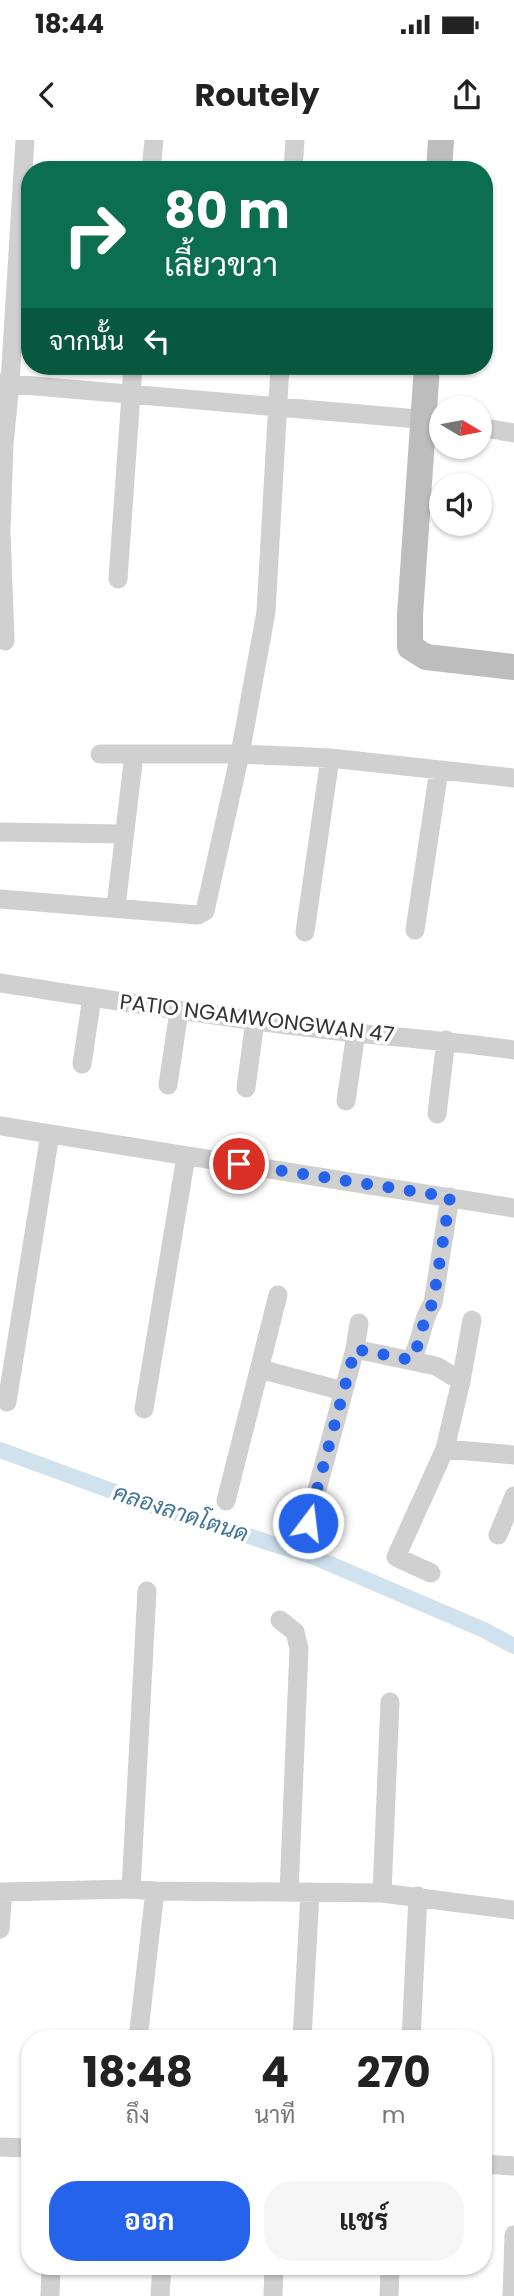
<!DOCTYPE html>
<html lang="th">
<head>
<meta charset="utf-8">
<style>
	:root { --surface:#fff; --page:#f6f6f6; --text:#222; --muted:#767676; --accent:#2563eb }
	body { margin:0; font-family:Poppins,Sarabun,sans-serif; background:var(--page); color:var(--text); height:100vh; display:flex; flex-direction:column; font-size:26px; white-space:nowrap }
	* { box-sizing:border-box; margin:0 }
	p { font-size:23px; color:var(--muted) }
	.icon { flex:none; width:38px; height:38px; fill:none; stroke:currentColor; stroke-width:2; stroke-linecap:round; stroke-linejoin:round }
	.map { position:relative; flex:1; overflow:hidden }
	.drawer { position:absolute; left:21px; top:1890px; width:471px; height:245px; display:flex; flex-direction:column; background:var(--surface); border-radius:28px; box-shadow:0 2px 5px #0004 }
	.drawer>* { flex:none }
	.guide { position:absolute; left:21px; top:21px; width:472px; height:214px; border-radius:28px; box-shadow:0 2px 5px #0004; background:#0b6e4f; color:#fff; overflow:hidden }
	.needle { width:46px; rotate:100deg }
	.fabs { position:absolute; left:429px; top:256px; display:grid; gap:14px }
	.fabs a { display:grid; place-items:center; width:63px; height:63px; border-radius:50%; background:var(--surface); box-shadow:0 2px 5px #0004; font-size:35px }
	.pin { position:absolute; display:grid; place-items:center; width:60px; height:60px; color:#fff; margin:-30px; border:4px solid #fff; border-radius:50%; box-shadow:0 2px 7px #0007 }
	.me { position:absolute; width:77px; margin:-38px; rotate:15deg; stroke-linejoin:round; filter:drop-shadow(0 0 5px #0008) }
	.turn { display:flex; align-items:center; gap:24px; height:147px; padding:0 28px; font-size:32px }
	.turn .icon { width:91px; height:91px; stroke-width:2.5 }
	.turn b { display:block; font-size:49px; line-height:60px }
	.then { display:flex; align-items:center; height:66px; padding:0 28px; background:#0003; gap:14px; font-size:26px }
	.eta { display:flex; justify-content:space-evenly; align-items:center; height:119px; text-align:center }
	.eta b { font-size:42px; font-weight:700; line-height:49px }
	.primary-button { display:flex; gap:14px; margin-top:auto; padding:14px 28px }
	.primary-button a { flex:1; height:80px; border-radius:28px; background:var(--accent); color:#fff; font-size:28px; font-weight:700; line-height:80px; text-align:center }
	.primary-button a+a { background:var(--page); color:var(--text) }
	.status { display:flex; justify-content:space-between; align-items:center; height:49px; padding:0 35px; background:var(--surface); direction:ltr }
	.status svg { height:19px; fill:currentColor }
	header { display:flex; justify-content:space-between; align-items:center; height:91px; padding:0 28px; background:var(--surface); font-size:32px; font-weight:700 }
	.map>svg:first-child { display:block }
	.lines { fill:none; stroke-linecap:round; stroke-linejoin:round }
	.canal { stroke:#cfe2ee; stroke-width:16 }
	.street { stroke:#d0d0d0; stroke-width:19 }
	.secondary { stroke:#bdbdbd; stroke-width:26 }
	.route { stroke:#2563eb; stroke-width:12; stroke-dasharray:0 21.6 }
	.labels { text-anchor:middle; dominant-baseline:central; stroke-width:7; stroke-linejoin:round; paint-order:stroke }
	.street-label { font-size:21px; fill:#333; stroke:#fff }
	.water-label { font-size:23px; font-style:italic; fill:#3f7597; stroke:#fff }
</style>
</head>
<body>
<div class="status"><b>18:44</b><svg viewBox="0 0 49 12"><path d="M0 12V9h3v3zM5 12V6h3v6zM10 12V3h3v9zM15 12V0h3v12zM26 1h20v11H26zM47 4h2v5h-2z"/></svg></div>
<header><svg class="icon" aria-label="back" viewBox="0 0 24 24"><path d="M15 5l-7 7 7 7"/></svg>Routely<svg class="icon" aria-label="share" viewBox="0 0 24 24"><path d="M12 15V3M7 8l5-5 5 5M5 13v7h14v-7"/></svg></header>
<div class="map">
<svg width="514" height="2156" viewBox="0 0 514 2156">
	<rect width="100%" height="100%" fill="#fff"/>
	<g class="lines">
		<path class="canal" d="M 0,1310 L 142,1362 L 314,1417 L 484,1490 L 514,1506"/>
		<path class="street" d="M 151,30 L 154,0
			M 293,30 L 295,0
			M 0,243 L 441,281
			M 480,287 L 514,293
			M 118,439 L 133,226
			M 5,501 L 1,391 L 4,304 L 10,243 L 25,0
			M 100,614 L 240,614 L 330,618 L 514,638
			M 0,692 L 124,694
			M 0,759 L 198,775 L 205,771 L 240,614 L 266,472 L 280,226
			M 116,767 L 134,614
			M 415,790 L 439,630
			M 305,792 L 330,618
			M 0,843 C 118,861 236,880 355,893 C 408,898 461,902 514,910
			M 82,924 L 92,857
			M 168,945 L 179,871
			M 246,948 L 255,880
			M 346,961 L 356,893
			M 437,974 L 446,900
			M 0,986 L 514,1068
			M 355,1209 L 359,1183
			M 411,1220 C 422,1202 421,1180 433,1163 L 450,1057
			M 260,1229 L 343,1251
			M 461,1241 L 472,1180
			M 7,1262 L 50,994
			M 144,1269 L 186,1016
			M 445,1309 L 514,1315
			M 226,1361 L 278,1155
			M 308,1383 L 355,1209 L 436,1226 L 461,1241 L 445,1309 L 396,1417 L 431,1433
			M 498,1395 L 514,1356
			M 280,1480 L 295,1492 L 299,1508 L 289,1752
			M 131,1749 L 147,1451
			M 0,1752 L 131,1749 L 155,1751 L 382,1753 L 514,1770
			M 382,1753 L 390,1562
			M 0,1789 L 3,1752
			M 138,1899 L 155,1751
			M 302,1899 L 310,1752
			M 411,1899 L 418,1756
			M 0,2007 L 30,2008
			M 483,2024 L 514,2026
			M 50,2156 L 51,2126
			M 160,2156 L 162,2126
			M 273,2156 L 274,2126
			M 389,2156 L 390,2126
			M 512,2156 L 514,2095"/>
		<path class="secondary" d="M 439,30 L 441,0
			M 427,226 L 410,475 L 410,507 L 426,517 L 514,527"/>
	</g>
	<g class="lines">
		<path class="route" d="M 239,1024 L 450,1057 L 433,1163 C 421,1180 422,1202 411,1220 L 355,1209 L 308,1383"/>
	</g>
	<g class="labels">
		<g class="street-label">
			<text transform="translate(257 878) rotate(7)">PATIO NGAMWONGWAN 47</text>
		</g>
		<g class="water-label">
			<text transform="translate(181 1373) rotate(18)">คลองลาดโตนด</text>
		</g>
	</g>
</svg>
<div class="fabs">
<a><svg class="needle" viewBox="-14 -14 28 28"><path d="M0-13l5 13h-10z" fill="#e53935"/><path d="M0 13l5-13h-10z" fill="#767676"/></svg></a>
<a><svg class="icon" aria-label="sound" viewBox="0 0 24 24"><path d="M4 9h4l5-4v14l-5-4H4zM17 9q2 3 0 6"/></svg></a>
</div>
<div class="pin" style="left:239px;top:1024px;background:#d93025"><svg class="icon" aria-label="arrive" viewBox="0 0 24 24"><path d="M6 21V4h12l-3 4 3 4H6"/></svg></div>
<svg class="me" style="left:308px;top:1383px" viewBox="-20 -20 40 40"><circle r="17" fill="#2563eb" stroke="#fff" stroke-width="3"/><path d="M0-11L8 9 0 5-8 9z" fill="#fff"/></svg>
<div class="guide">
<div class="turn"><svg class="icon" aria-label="right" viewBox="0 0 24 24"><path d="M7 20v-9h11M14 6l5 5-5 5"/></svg><div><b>80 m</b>เลี้ยวขวา</div></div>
<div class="then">จากนั้น<svg class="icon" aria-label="left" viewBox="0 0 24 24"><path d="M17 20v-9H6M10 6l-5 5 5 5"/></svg></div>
</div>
<section class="drawer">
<div class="eta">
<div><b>18:48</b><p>ถึง</p></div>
<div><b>4</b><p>นาที</p></div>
<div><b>270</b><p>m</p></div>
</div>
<div class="primary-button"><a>ออก</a><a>แชร์</a></div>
</section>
</div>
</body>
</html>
